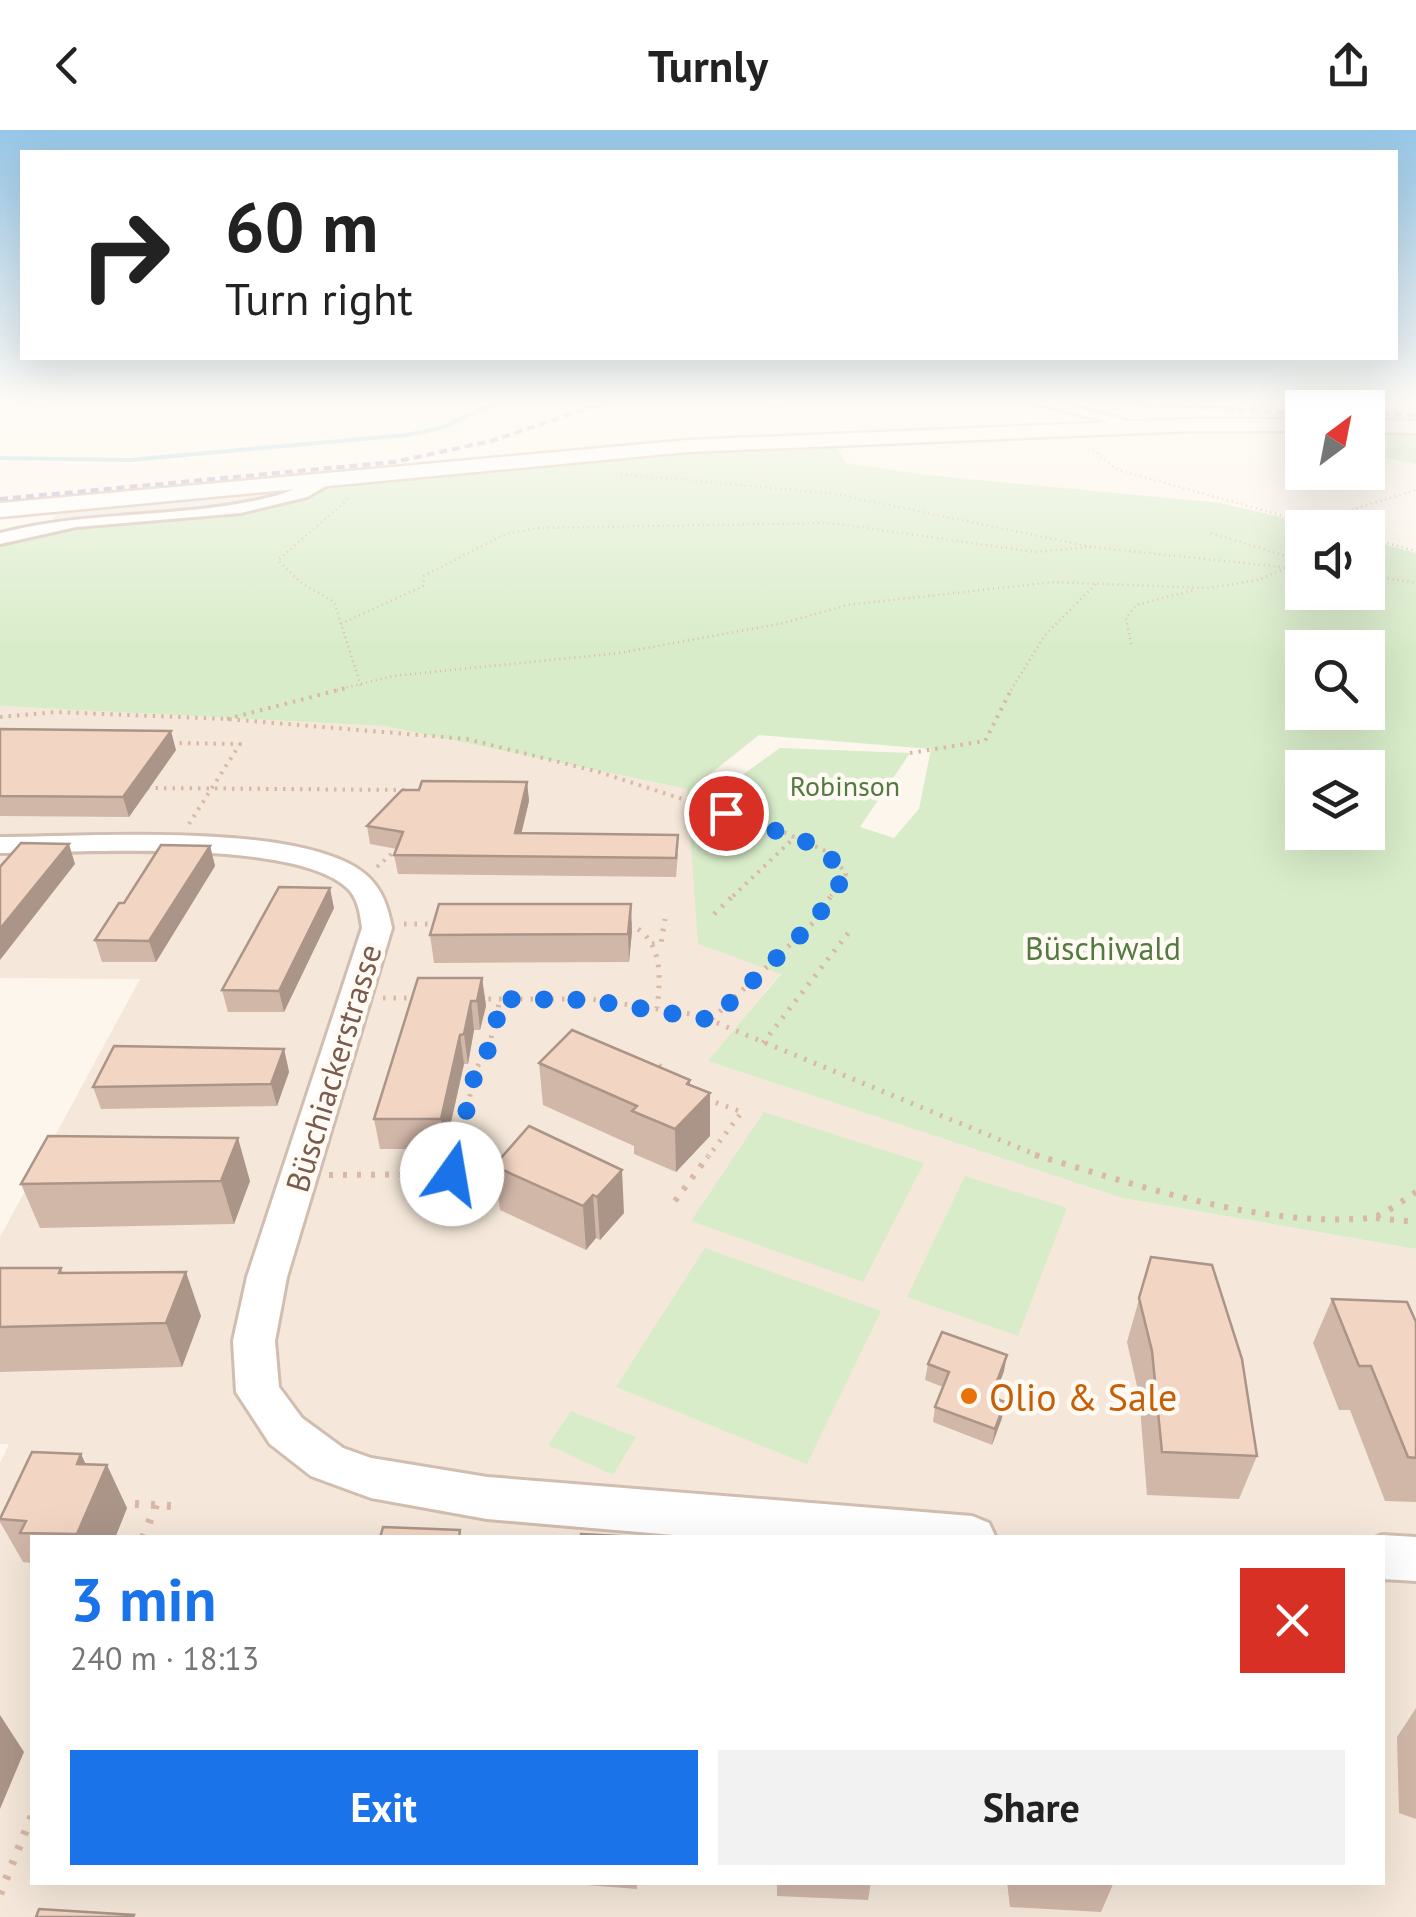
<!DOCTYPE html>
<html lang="en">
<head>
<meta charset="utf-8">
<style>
	:root { --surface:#fff; --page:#f2f2f2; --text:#222; --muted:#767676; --accent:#1a73e8 }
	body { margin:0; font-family:"PT Sans",sans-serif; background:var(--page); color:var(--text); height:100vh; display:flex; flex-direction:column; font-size:38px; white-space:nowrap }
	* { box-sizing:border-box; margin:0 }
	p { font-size:32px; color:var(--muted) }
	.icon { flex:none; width:55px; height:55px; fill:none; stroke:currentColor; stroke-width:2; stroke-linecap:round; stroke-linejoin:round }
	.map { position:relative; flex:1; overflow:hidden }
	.drawer { position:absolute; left:30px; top:1405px; width:1355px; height:350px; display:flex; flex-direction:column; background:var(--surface); border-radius:0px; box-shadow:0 10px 40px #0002 }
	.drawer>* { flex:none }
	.top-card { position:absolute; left:20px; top:20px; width:1378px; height:210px; border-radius:0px; box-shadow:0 10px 40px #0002; background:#fff; color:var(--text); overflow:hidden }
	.needle { width:65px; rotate:32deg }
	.controls { position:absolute; left:1285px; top:260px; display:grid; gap:20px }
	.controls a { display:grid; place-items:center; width:100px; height:100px; border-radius:0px; background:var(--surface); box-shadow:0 10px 40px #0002; font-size:50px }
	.pin { position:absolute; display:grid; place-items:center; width:85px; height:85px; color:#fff; margin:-42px; border:5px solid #fff; border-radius:50%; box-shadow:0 2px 10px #0007 }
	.me { position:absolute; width:110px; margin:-55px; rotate:13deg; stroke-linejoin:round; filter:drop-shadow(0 0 8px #0008) }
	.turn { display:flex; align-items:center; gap:35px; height:210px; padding:0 40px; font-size:45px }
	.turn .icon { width:130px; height:130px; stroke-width:2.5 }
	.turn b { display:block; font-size:70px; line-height:85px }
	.round { display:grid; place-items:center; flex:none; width:105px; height:105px; border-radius:0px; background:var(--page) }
	.overview { display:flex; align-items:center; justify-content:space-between; height:170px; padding:0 40px }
	h1 { font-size:60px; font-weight:800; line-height:75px; color:var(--accent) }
	.cta { display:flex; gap:20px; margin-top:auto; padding:20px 40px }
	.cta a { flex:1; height:115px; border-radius:0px; background:var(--accent); color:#fff; font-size:40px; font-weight:800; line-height:115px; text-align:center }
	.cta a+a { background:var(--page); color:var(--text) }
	header { display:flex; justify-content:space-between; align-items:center; height:130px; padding:0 40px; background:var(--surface); font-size:45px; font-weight:800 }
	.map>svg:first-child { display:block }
	.residential { fill:#f5e8da; fill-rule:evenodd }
	.industrial { fill:#efe9e4 }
	.green { fill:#d8ecc9; fill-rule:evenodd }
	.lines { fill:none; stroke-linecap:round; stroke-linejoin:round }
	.stream { stroke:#a5d3da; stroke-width:4 }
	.minor-casing { stroke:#d1beb0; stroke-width:6 }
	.secondary-casing { stroke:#d6c0b0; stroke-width:5 }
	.path-far4 { stroke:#d9b8a5; stroke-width:2.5; stroke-dasharray:1 4; stroke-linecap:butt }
	.path-far3 { stroke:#d9b8a5; stroke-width:4; stroke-dasharray:2.5 6; stroke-linecap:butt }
	.path-far2 { stroke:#d9b8a5; stroke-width:5; stroke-dasharray:2.5 8; stroke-linecap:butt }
	.path-far1 { stroke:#d9b8a5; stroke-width:6; stroke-dasharray:4 10; stroke-linecap:butt }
	.path { stroke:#d9b8a5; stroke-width:8; stroke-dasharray:4 12; stroke-linecap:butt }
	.minor { fill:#fff; fill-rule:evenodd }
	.secondary { fill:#fff; fill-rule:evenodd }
	.rail { stroke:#b9a8c9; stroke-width:4; stroke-dasharray:8 5; stroke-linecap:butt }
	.wall { fill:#d1b7a8 }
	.shaded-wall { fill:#aa9588 }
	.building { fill:#f3d5c3; stroke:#aa9588; stroke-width:2.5 }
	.route { stroke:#1a73e8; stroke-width:18; stroke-dasharray:0 32.4 }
	.food-dot { fill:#e8710a; stroke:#fffaf3; stroke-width:4 }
	.labels { text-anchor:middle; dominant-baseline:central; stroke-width:9; stroke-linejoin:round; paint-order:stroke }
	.far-park-label { font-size:28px; fill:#537a41; stroke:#fffaf3 }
	.park-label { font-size:32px; fill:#537a41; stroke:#fffaf3 }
	.street-label { font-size:32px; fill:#7a5c4d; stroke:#fffaf3 }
	.near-food-label { font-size:38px; fill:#c56008; stroke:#fffaf3; text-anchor:start }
</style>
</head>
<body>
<header><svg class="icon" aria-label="back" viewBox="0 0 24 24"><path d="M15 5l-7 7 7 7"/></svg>Turnly<svg class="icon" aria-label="share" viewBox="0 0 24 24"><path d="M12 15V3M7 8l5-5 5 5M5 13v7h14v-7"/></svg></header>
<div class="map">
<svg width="1416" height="1787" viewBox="0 0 1416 1787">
	<rect width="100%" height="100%" fill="#fdf6ec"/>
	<path class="residential" d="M 0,576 L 384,596 L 687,659 L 699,814 L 781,843 L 709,931 L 1122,1068 L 1416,1119 L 1416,1787 L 0,1787 L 0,1333 L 9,1314 L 0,1314 L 0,1107 L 140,849 L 0,848 ZM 32,1408 L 1382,1408 L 1382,1752 L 32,1752 Z"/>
	<path class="industrial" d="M 309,358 L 214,378 L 51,399 L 56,380 Z"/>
	<path class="green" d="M 1416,287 L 1416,334 L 1368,325 L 1368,293 Z
		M 834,312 L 846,333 L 926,345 L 1220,373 L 1323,397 L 1302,398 L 1302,462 L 1368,462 L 1368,410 L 1416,423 L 1416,1119 L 1122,1068 L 708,931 L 781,844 L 698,814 L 687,659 L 384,596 L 0,576 L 0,412 C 103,385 212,383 317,362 L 327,356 ZM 1302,518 L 1368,518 L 1368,582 L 1302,582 ZM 759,605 L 931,619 L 919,679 L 894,708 L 860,697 L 910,623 L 780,618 L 728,655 L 705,648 ZM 1302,638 L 1368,638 L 1368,702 L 1302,702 Z
		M 764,982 L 924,1033 L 863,1152 L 691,1091 Z
		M 965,1046 L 1067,1078 L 1018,1206 L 907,1167 Z
		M 705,1118 L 881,1181 L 807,1334 L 616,1257 Z
		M 571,1281 L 636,1307 L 613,1345 L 548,1315 Z"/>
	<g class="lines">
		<path class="stream" d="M 0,328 L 130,330 L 406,305 L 441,298 L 498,272"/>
		<g class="minor-casing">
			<path id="minor" d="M 1032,272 L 1055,272 L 1150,297 L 1143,301 Z
				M 322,347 L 330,352 L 328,355 L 307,367 L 241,383 L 76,397 L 0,414 L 0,403 C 89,380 182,389 271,367 C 289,363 305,353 322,347 Z
				M 0,707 C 85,707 300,691 365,744 C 382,758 388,777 392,798 L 287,1147 L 275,1211 L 279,1257 L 302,1288 L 343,1318 L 371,1328 L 487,1347 L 972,1386 L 989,1393 L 996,1408 L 709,1408 L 487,1389 L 371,1368 L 311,1346 L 270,1314 L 236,1262 L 233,1211 L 247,1147 L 362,798 C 360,783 358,767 346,757 C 290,708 77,723 0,723 Z
				M 1382,1405 L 1416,1407 L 1416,1451 L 1382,1449 L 1382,1408 L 1375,1408 Z"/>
		</g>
		<g class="secondary-casing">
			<path id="secondary" d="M 1192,289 L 1302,289 L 1302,301 L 1192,301 L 688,322 L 0,387 L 0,373 L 688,310 Z
				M 1368,290 L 1416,291 L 1416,303 L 1368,302 Z"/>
		</g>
		<path class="path-far4" d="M 769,272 L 794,291
			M 1093,320 L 1118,340 L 1309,393 L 1416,360
			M 621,344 L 836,364 L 1091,417 L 1282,437
			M 348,369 L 278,430 L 300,452 L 334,472 L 361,556
			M 1211,403 L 1299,430
			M 1368,408 L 1416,421
			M 1368,445 L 1416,453
			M 341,494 L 423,456 L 424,446 L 503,405 L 537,398 L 831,393 L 1035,422 L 1091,417
			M 1131,514 L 1126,488 L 1136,475 L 1194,460
			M 337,560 L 392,546 L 619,523 L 784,493 L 847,475 L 1054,452 L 1207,458 L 1259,450 L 1302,430
			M 1011,560 L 1045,505 L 1096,454"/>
		<path class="path-far3" d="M 0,587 L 55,582 L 227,589 L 467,609 L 599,642 L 781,701 L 830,723 L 846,744 L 831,766
			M 227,589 L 346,558
			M 171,613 L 240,614 L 189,694
			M 910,623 L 985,611 L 1012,558
			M 147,658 L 406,660
			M 377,737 L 398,718
			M 733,766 L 795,707"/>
		<path class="path-far2" d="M 714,784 L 736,763
			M 404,794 L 438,794
			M 629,794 C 663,809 661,846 657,878
			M 652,814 L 661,813 L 665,789
			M 383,868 L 417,868
			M 478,869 L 590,869 L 698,885 L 1044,1028
			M 712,889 L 814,792 L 833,763
			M 763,913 L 849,802
			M 659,935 L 669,945
			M 706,969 L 742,982 L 707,1028
			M 456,1028 L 476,939 L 489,917 L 500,869"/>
		<path class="path-far1" d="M 1035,1025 C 1137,1055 1261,1098 1369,1088 C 1384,1086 1403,1070 1416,1062
			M 329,1045 L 452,1044 L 456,1025
			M 675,1071 L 709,1025
			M 1376,1088 L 1416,1092"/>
		<path class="path" d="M 119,1373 L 171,1376
			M 143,1408 L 156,1375
			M 0,1764 L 32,1685"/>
		<use href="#minor" class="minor"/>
		<use href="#secondary" class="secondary"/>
		<path class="rail" d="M 1121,272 L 1302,284
			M 1368,284 L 1416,285
			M 0,369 L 394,332 L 491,311 L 607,272"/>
	</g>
	<path class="wall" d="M 0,599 L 176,620 L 129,687 L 0,686 Z
		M 527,652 L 529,671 L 521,703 L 678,724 L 676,747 L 398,744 L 394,725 L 397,719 L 370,714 L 367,696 L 419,660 Z
		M 210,716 L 215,736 L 156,832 L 102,832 L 95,810 L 124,773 Z
		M 334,778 L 284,882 L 228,882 L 222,860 Z
		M 632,801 L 629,832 L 434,833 L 430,805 Z
		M 482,848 L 486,876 L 480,900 L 474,900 L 468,934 L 464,934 L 445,1019 L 380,1019 L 374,989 Z
		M 284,919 L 289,942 L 277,976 L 101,979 L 93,957 Z
		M 539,933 L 690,955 L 710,1006 L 676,1042 L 634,1024 L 634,1016 L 543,975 Z
		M 529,996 L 624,1083 L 600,1110 L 596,1108 L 586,1120 L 500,1080 L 494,1036 Z
		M 48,1006 L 250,1051 L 234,1094 L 40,1098 L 21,1054 Z
		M 1151,1127 L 1257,1326 L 1239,1369 L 1147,1365 L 1139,1265 L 1127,1212 Z
		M 0,1138 L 61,1138 L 63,1143 L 201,1186 L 182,1237 L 0,1242 Z
		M 1332,1169 L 1416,1192 L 1416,1372 L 1385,1371 L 1350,1280 L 1339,1280 L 1313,1213 Z
		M 928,1234 L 1004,1241 L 994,1268 L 1002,1288 L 992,1315 L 933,1292 L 935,1277 L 943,1257 L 925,1250 Z
		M 86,1334 L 127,1378 L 115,1408 L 32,1408 L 32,1433 L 23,1432 L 0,1392 L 0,1386 Z
		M 1416,1578 L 1416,1689 L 1399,1683 L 1397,1607 Z
		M 548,1752 L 637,1752 L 637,1759 Z
		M 777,1752 L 871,1752 L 868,1770 L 777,1766 Z
		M 1007,1752 L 1114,1752 L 1101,1782 L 1010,1777 Z"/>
	<path class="shaded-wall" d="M 171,601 L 176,620 L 129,687 L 123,667 Z
		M 527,652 L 529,671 L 517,722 L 515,703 Z
		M 69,714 L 75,734 L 0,830 L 0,799 Z
		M 210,716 L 215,736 L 156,832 L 149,811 Z
		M 330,758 L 334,778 L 284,882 L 279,861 Z
		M 631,774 L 632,801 L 629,832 L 628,804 Z
		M 482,848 L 486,876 L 480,900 L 477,871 Z
		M 471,871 L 474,900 L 468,934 L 464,904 Z
		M 460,905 L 464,934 L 445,1019 L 441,989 Z
		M 284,919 L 289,942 L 277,976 L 271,954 Z
		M 690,950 L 690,984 L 710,963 L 710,1006 L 676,1042 L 675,999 L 687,954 Z
		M 238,1008 L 250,1051 L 234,1094 L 221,1051 Z
		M 622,1040 L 624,1083 L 600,1110 L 597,1067 Z
		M 593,1065 L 596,1108 L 586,1120 L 583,1076 Z
		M 186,1142 L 201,1186 L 182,1237 L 166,1193 Z
		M 1007,1225 L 1004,1241 L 988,1283 L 991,1267 Z
		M 1005,1272 L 1002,1288 L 992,1315 L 995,1299 Z
		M 81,1324 L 97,1358 L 107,1335 L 127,1378 L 115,1408 L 78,1408 L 77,1404 L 77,1334 Z
		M 0,1585 L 24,1622 L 0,1679 Z"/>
	<path class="building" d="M 0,599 L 171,601 L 123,667 L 0,666 Z
		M 422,651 L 527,652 L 515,703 L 678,705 L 676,728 L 394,725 L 403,702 L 367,696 L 402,660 L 419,660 Z
		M 21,713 L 69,714 L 0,799 L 0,737 Z
		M 161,715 L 210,716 L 149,811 L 95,810 L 119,773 L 124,773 Z
		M 279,757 L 330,758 L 279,861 L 222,860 Z
		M 439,774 L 631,774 L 628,804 L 430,805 Z
		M 418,848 L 482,848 L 477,871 L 471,871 L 464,904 L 460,905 L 441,989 L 374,989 Z
		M 572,900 L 690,950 L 687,954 L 710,963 L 675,999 L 632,981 L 637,976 L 539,933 Z
		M 114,916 L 284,919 L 271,954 L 93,957 Z
		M 529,996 L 622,1040 L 597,1067 L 593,1065 L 583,1076 L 494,1036 Z
		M 48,1006 L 238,1008 L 221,1051 L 21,1054 Z
		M 1151,1127 L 1212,1135 L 1242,1229 L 1257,1326 L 1162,1322 L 1152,1221 L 1139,1168 Z
		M 0,1138 L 61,1138 L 59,1143 L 186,1142 L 166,1193 L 0,1197 Z
		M 1332,1169 L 1407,1172 L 1416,1192 L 1416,1328 L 1408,1327 L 1371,1236 L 1359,1236 Z
		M 942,1202 L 1007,1225 L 991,1267 L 1005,1272 L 995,1299 L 935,1277 L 949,1242 L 928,1234 Z
		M 32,1322 L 81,1324 L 77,1334 L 107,1335 L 77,1404 L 20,1403 L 26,1391 L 0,1389 Z
		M 383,1397 L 460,1400 L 459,1408 L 380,1408 Z
		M 581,1404 L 657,1408 L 581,1408 Z
		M 39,1779 L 134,1785 L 133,1787 L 36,1787 Z"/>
	<linearGradient id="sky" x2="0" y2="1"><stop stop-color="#97c7e8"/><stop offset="0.52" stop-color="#fefbf6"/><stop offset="1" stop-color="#fefbf6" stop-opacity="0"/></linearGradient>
	<rect width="1416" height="522" fill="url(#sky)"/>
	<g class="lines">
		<path class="route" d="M 452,1044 L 476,939 C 490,927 498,888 500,869 L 590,870 L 712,890 L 814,792 L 846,744 L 818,716 L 726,683"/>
	</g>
	<circle class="food-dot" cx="969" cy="1266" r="10"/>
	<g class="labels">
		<g class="far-park-label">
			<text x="845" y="655">Robinson</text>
		</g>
		<g class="park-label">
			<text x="1103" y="818">Büschiwald</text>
		</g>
		<g class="street-label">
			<text transform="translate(333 938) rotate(-73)">Büschiackerstrasse</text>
		</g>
		<g class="near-food-label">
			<text x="989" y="1266">Olio &amp; Sale</text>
		</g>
	</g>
</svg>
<div class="controls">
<a><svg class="needle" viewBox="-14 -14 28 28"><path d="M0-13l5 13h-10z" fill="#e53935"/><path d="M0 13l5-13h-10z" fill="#767676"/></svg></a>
<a><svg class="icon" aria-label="sound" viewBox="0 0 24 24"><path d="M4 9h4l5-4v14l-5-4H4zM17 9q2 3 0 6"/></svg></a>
<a><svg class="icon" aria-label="search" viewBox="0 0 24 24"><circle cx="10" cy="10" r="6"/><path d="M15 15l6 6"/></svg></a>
<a><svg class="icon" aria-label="layers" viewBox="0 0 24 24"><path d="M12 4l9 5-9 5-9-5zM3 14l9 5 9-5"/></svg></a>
</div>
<div class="pin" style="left:726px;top:683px;background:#d93025"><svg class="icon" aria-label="arrive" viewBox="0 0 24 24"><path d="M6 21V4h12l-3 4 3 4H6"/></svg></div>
<svg class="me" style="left:452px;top:1044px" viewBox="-20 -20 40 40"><circle r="19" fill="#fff"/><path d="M0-13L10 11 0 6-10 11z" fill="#1a73e8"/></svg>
<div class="top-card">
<div class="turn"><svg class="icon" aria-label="right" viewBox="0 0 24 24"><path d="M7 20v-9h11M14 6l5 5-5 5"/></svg><div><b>60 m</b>Turn right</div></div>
</div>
<section class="drawer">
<div class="overview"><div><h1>3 min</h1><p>240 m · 18:13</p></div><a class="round" style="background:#d93025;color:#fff"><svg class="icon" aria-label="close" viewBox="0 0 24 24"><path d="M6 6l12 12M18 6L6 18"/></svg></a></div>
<div class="cta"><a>Exit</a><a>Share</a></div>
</section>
</div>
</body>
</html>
